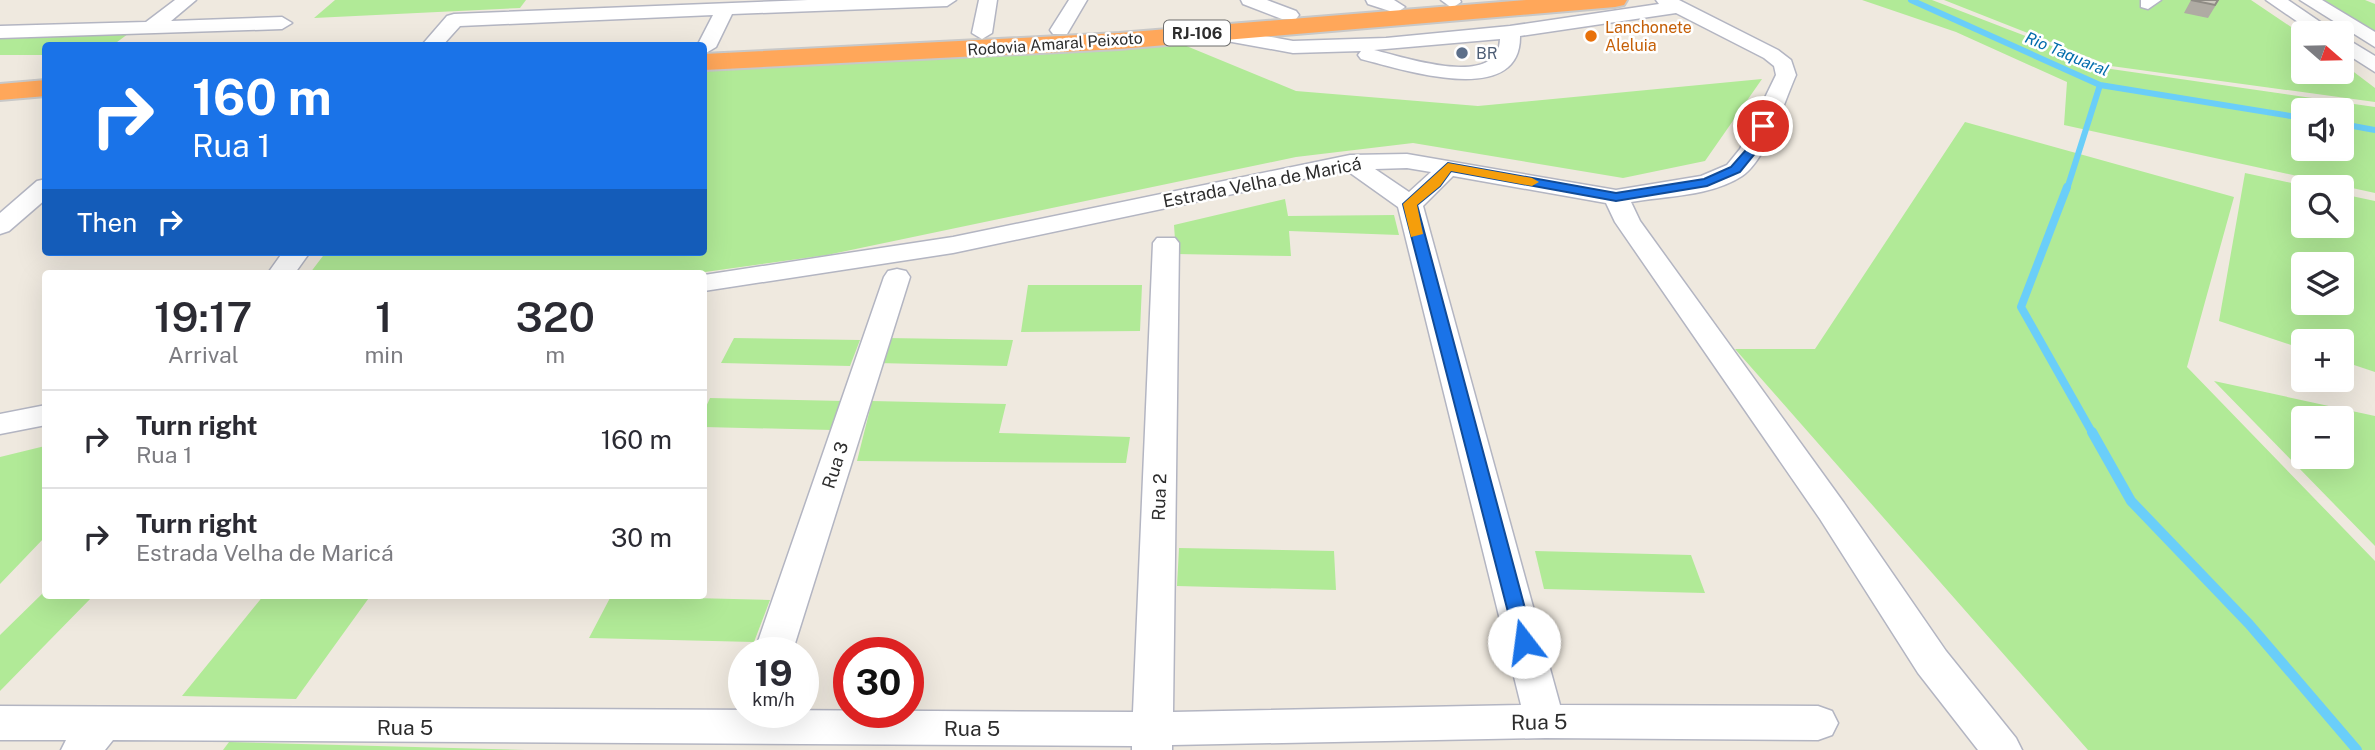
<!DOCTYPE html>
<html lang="en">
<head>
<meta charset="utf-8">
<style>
	:root { --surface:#fff; --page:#f7f7f7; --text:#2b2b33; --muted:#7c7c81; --line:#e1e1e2 }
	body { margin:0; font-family:"Public Sans",sans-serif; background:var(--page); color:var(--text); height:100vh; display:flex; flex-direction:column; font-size:26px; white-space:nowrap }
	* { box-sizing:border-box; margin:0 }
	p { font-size:23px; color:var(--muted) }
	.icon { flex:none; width:38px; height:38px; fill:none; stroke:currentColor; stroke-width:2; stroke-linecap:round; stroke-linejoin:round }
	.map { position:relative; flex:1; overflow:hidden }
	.panel { position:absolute; left:42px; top:270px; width:665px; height:329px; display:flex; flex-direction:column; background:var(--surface); border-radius:7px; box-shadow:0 7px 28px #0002 }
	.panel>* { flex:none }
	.top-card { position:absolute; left:42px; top:42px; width:665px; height:214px; border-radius:7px; box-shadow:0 7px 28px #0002; background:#1a73e8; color:#fff; overflow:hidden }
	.needle { width:46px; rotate:110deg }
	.controls { position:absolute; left:2291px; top:21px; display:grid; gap:14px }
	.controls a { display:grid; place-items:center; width:63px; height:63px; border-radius:7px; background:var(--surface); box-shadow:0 7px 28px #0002; font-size:35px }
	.speed { position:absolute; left:728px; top:637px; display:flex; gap:14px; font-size:35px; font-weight:700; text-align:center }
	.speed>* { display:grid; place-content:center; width:91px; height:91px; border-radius:50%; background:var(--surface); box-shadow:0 7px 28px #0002; line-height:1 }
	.speed small { font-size:18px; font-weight:400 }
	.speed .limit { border:10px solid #d22; background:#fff; color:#111 }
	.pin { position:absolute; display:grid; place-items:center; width:60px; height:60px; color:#fff; margin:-30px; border:4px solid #fff; border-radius:50%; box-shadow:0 2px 7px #0007 }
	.me { position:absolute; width:77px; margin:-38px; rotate:345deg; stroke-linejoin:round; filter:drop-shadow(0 0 5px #0008) }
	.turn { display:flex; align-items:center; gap:24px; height:147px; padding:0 35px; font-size:32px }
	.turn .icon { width:91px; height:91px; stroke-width:2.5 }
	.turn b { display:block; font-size:49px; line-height:60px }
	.then { display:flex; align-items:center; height:66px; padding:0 35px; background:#0003; gap:14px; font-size:26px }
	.eta { display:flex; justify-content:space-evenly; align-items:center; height:119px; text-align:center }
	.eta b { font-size:42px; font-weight:600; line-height:49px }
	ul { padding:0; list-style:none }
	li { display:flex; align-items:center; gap:21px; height:98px; padding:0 35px; border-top:2px solid var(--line) }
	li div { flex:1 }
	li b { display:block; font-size:26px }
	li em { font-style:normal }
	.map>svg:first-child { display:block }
	.green { fill:#b1ea97; fill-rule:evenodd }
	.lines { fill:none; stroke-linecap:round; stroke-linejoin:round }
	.stream-far2 { stroke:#6acef9; stroke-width:6 }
	.stream-far1 { stroke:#6acef9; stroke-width:8 }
	.stream { stroke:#6acef9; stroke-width:10 }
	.minor-casing { stroke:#b3b5c2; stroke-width:3 }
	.highway-casing { stroke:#c8c8c8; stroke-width:4 }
	.minor { fill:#fff; fill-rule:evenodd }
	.highway { fill:#ffa75a; fill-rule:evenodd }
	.wall { fill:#afaba3 }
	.building { fill:#cbc7bd; stroke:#8e8b84; stroke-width:2 }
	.route { fill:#1a73e8; stroke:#114b97; stroke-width:2 }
	.slow { fill:#f59e0b }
	.food-dot { fill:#e8710a; stroke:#fff; stroke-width:2.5 }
	.service-dot { fill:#5c6f8a; stroke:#fff; stroke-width:2.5 }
	.labels { text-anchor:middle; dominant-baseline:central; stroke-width:5; stroke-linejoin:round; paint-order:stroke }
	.far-food-label { font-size:16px; fill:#c56008; stroke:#fff; text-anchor:start }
	.shield { fill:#fff; stroke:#6c6c6c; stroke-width:2 }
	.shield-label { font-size:16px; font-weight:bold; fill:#2d2d2d }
	.far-street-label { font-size:16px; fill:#2d2d2d; stroke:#fff }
	.far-service-label { font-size:16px; fill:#4e5e75; stroke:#fff; text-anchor:start }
	.far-water-label { font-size:16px; font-style:italic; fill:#026cac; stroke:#fff }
	.street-label { font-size:18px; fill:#2d2d2d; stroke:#fff }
	.near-street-label { font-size:21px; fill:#2d2d2d; stroke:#fff }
</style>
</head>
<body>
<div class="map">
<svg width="2375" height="750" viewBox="0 0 2375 750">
	<rect width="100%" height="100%" fill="#efe9df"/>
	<path class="green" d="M 335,0 L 526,0 L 520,8 L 314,18 Z
		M 1862,0 L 1932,0 L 2111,69 L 2375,107 L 2375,193 L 2064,125 L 2067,82 L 1956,32 ZM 2303,110 L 2342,110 L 2342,149 L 2303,149 Z
		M 1944,0 L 2251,0 L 2303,35 L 2303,72 L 2342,72 L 2342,63 L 2375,88 L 2375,102 L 2111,66 Z
		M 2318,0 L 2365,0 L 2375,4 L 2375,34 Z
		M 132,31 L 113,45 L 46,46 L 45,55 L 0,55 L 0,36 Z
		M 1184,45 L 1296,91 L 1478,106 L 1762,79 L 1705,161 L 1623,178 L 1413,143 L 1296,157 L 827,255 L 698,273 L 310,273 L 326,252 L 704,252 L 704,69 Z
		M 1965,122 L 2234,197 L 2187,367 L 2375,561 L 2375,750 L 2088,750 L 1735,349 L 1815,349 Z
		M 2245,173 L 2310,187 L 2303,187 L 2303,226 L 2342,226 L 2342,194 L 2375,201 L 2375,372 L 2342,361 L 2342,341 L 2303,341 L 2303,349 L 2219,321 ZM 2303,264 L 2342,264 L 2342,303 L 2303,303 Z
		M 1285,199 L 1288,216 L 1394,215 L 1399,235 L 1289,231 L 1291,256 L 1176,254 L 1174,225 Z
		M 1028,285 L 1142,285 L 1140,331 L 1021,332 Z
		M 734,338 L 860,340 L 850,366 L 721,363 Z
		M 887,338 L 1013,340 L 1007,366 L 877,363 Z
		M 2214,381 L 2375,416 L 2375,546 ZM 2303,418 L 2342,418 L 2342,457 L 2303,457 Z
		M 710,398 L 844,401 L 832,430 L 704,427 L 704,411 Z
		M 872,401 L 1006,404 L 999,433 L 1130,437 L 1126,463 L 857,461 Z
		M 45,446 L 45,537 L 0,584 L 0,457 Z
		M 1179,548 L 1334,551 L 1336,590 L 1177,586 Z
		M 1535,551 L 1691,555 L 1705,593 L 1544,589 Z
		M 45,591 L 46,595 L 94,595 L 0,691 L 0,635 Z
		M 264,595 L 371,595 L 296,699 L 182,696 Z
		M 611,596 L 770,600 L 754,642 L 589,638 Z
		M 229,742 L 525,750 L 223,750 Z"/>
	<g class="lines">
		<path class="stream-far2" d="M 1911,0 L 2100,85 L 2303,118
			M 2342,124 L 2375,130
			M 2067,189 L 2100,85"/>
		<path class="stream-far1" d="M 2067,187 L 2021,307 L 2093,434"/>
		<path class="stream" d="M 2092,432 L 2131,501 L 2249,624 L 2357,750"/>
		<g class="minor-casing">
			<path id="minor" d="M 175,0 L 196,0 L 171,21 L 282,17 L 292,23 L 282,29 L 0,38 L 0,26 L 146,22 Z
				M 808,0 L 956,0 L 947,6 L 732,14 L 716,47 L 706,53 L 704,46 L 697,46 L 713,15 L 460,26 L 442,46 L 421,46 L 447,16 L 454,14 Z
				M 979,0 L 997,0 L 992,33 L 982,39 L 972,33 Z
				M 1069,0 L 1087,0 L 1067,34 L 1053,34 L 1050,30 Z
				M 1241,0 L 1267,0 L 1296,11 L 1299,15 L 1296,19 L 1282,19 L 1243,4 Z
				M 1366,0 L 1394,0 L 1405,7 L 1396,13 L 1368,4 Z
				M 1441,0 L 1460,0 L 1461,2 L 1452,8 Z
				M 1656,0 L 1679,0 L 1778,50 L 1791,60 L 1796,75 C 1784,102 1767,159 1742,176 C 1712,196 1666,196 1631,202 L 1640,221 L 1844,503 L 1946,651 L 2016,738 L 2022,750 L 1978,750 L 1918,673 L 1820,519 L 1615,222 L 1606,203 L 1453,176 L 1423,206 L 1560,705 L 1818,706 L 1832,711 L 1838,723 L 1832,735 L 1818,740 L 1545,738 L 1172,745 L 1172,750 L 1132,750 L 1132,746 L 113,740 L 105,750 L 61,750 L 66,740 L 0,740 L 0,706 L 1133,712 L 1153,243 L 1157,238 L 1175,238 L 1179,243 L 1173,712 L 1521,705 L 1398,207 L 1346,170 L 953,253 L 704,291 L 704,275 L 953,237 L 1350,155 L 1407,154 L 1616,190 L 1701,176 L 1727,165 L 1740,149 L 1776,75 L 1774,66 L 1764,58 L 1676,13 L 1520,36 C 1521,109 1401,69 1361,59 L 1358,55 L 1361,51 L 1293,53 L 1210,38 L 1200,32 L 1210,26 L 1293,41 L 1386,38 L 1510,26 L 1659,4 ZM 1500,39 C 1499,90 1404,57 1374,50 ZM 1407,168 L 1431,172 L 1409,192 L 1375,169 Z
				M 2141,0 L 2161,0 L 2148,9 L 2141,7 Z
				M 2266,0 L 2288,0 L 2332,30 L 2330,33 L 2314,33 Z
				M 2300,0 L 2322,0 L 2375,32 L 2375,47 Z
				M 2342,36 L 2375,56 L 2375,72 L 2342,51 Z
				M 46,179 L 46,199 L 9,231 L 0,234 L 0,213 L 37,181 Z
				M 283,252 L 310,252 L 295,273 L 268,273 Z
				M 897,269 L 906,271 L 910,277 L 792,653 L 754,653 L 884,277 L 888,271 Z
				M 46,405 L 46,425 L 0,434 L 0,414 Z"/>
		</g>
		<g class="highway-casing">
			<path id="highway" d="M 1526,0 L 1627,0 L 1624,5 L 1615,7 L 1119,49 L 704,70 L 704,54 L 1119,33 Z
				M 46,80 L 46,96 L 0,100 L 0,84 Z"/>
		</g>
		<use href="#minor" class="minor"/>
		<use href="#highway" class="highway"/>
	</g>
	<path class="wall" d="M 2191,0 L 2219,0 L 2208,18 L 2184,13 Z"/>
	<path class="building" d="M 2191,0 L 2218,0 L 2215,5 Z"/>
	<path class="route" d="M 1759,123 L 1769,126 L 1757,151 L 1740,172 L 1707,186 L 1616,201 L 1451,171 L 1440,186 L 1417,205 L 1534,642 L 1531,647 L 1517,647 L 1403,204 L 1448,163 L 1616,193 L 1704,179 L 1731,167 L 1746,150 Z"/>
	<path class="slow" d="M 1448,163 L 1532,178 L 1539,182 L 1532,186 L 1451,171 L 1440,186 L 1417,205 L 1423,234 L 1411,237 L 1403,204 Z"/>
	<circle class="food-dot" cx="1591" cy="36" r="7"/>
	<circle class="service-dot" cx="1462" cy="53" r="7"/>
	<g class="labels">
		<g class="far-food-label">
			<text x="1605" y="27">Lanchonete<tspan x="1605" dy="18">Aleluia</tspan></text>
		</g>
		<rect class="shield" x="1164" y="20.5" width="66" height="25" rx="5"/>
		<g class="shield-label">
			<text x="1197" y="33">RJ-106</text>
		</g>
		<g class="far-street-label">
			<text transform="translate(1055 44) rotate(-4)">Rodovia Amaral Peixoto</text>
		</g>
		<g class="far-service-label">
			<text x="1476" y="53">BR</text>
		</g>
		<g class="far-water-label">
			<text transform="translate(2067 54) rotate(23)">Rio Taquaral</text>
		</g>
		<g class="street-label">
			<text transform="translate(1262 182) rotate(-11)">Estrada Velha de Maricá</text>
			<text transform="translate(835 465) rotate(-72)">Rua 3</text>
			<text transform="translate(1159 497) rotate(-88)">Rua 2</text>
		</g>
		<g class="near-street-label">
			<text transform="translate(1539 722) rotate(-1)">Rua 5</text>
			<text x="405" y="727">Rua 5</text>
			<text x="972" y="728">Rua 5</text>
		</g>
	</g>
</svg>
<div class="controls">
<a><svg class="needle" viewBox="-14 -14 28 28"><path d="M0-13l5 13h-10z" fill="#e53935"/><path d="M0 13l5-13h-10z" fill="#7c7c81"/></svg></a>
<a><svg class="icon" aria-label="sound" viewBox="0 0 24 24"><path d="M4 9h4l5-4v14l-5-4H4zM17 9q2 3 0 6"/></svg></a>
<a><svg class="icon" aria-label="search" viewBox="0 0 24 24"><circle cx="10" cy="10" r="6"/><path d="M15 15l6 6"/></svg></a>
<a><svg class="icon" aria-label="layers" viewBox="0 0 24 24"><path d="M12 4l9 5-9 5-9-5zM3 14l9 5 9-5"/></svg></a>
<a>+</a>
<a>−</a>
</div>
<div class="speed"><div>19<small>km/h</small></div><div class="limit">30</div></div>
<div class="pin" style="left:1763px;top:126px;background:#d93025"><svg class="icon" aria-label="arrive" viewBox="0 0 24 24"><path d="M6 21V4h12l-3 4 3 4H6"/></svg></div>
<svg class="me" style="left:1524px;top:642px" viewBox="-20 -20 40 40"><circle r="19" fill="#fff"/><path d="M0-13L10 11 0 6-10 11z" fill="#1a73e8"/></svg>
<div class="top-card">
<div class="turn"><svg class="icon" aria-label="right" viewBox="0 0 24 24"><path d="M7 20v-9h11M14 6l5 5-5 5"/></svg><div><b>160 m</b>Rua 1</div></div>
<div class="then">Then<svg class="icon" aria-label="right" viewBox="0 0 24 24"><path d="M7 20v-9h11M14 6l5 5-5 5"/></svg></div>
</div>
<section class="panel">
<div class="eta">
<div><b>19:17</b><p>Arrival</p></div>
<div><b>1</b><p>min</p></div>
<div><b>320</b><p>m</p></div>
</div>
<ul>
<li><svg class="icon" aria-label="right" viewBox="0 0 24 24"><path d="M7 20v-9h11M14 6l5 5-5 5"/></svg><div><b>Turn right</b><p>Rua 1</p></div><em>160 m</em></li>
<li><svg class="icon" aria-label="right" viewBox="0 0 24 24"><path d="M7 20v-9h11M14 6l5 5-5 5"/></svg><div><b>Turn right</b><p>Estrada Velha de Maricá</p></div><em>30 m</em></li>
</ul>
</section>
</div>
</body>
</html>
